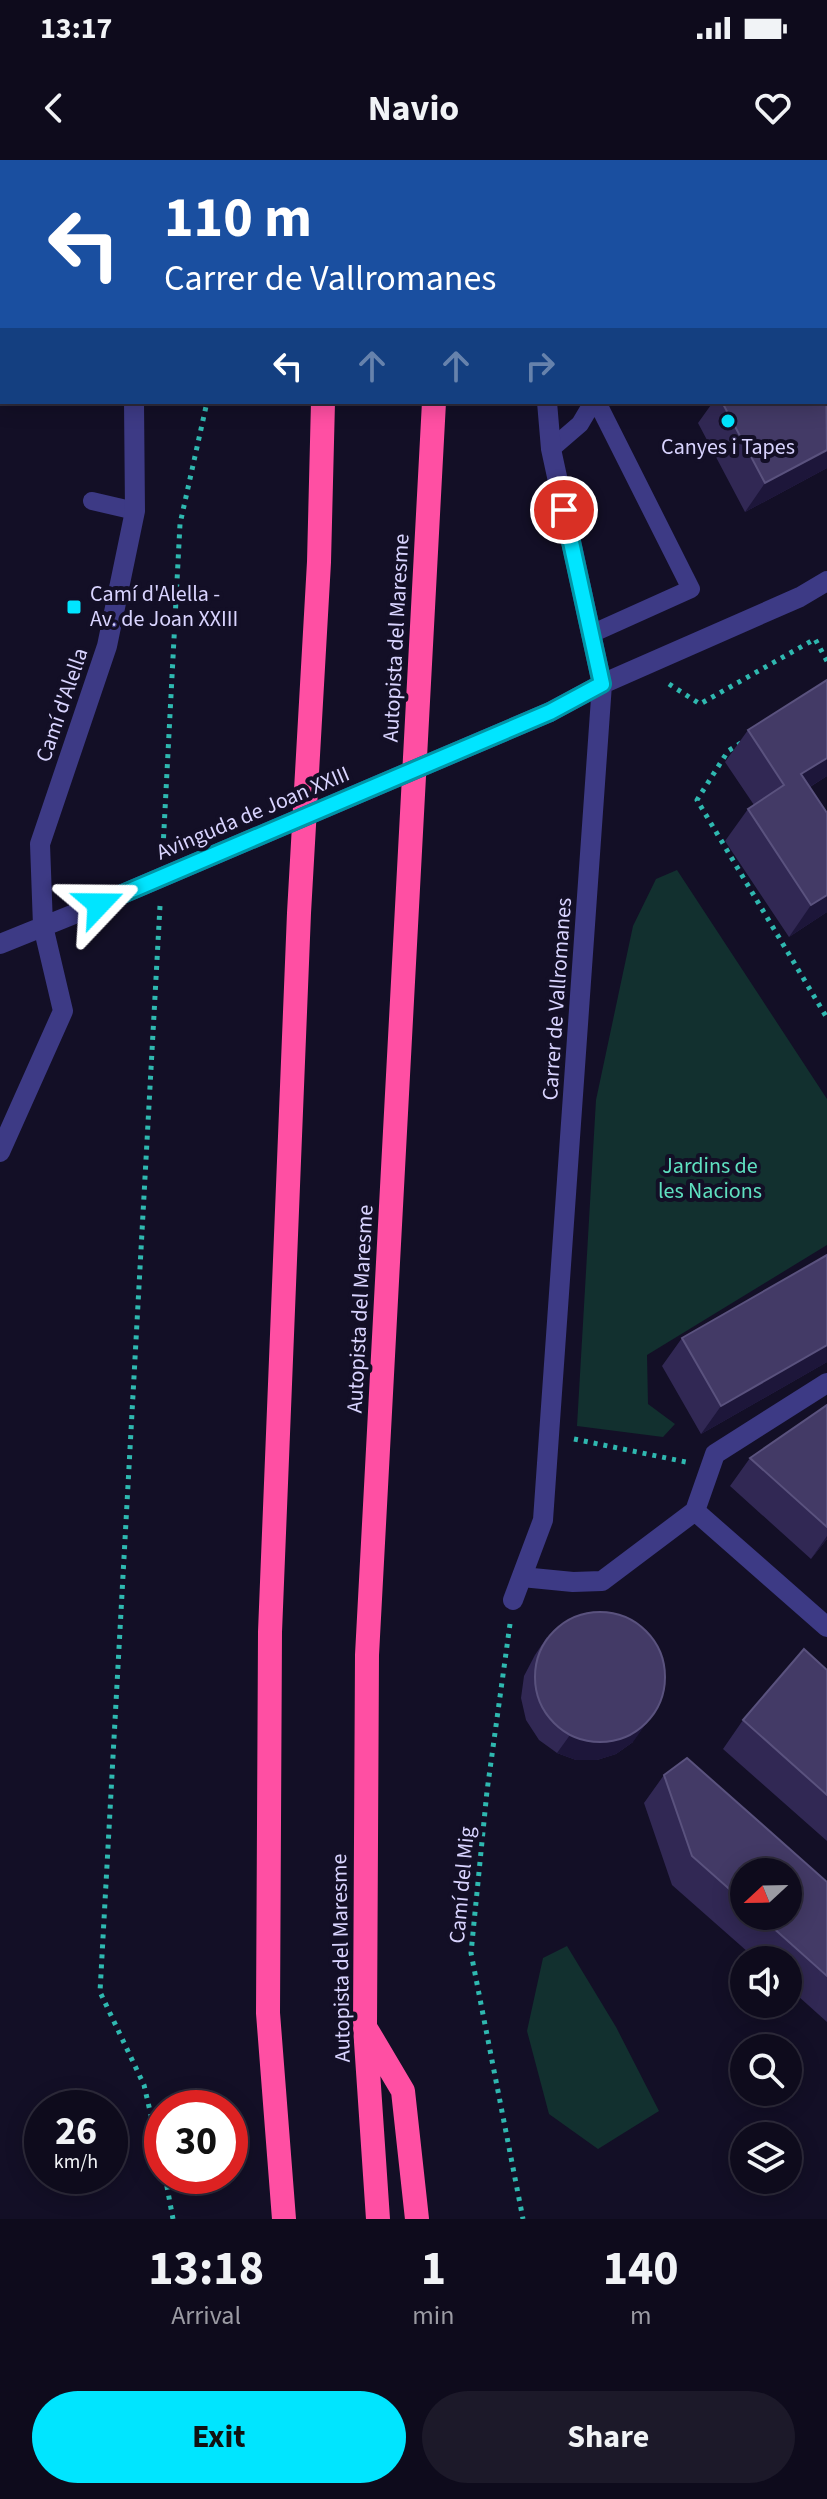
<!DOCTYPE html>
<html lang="en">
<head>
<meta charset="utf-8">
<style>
	:root { --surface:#0e0b1c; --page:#1c1929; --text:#f1f3f6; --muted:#9b9ba3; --line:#2e2b3b; --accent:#00e5ff }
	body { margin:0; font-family:"Source Sans 3",sans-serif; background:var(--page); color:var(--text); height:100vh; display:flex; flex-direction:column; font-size:30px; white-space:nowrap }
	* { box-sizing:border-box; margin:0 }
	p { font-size:26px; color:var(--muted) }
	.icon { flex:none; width:44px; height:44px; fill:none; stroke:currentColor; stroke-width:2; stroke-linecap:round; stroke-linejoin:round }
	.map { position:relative; height:2059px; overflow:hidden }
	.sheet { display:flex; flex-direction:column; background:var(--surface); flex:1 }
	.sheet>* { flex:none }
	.banner { position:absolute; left:0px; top:0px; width:828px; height:244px; box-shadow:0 4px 20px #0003,0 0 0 2px var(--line); background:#1a4fa0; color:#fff; overflow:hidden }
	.needle { width:52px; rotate:248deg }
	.buttons { position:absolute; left:730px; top:1698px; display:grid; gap:16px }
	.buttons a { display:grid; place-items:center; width:72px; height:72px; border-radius:50%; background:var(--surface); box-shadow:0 4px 20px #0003,0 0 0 2px var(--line); font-size:40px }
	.speed { position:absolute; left:24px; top:1930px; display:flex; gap:16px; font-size:40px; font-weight:700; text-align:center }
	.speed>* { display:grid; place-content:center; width:104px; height:104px; border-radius:50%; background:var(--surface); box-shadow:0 4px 20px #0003,0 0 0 2px var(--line); line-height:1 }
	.speed small { font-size:20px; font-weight:400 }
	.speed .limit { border:12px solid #d22; background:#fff; color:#111 }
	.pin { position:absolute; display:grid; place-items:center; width:68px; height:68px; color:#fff; margin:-34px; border:4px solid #fff; border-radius:50%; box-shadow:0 2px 8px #0007 }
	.me { position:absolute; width:88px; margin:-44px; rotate:67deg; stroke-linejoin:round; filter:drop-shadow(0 0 6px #0008) }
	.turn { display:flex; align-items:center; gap:28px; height:168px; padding:0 32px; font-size:36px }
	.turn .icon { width:104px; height:104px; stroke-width:2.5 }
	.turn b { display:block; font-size:56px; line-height:68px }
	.lanes { display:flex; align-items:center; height:76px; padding:0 32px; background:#0003; justify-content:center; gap:40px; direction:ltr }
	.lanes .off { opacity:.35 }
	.eta { display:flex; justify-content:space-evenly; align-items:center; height:136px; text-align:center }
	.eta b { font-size:48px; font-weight:700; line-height:56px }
	.primary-button { display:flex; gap:16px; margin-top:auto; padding:16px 32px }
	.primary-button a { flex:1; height:92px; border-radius:48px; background:var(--accent); color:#111; font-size:32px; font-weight:700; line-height:92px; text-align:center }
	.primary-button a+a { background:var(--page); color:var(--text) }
	.status { display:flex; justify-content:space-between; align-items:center; height:56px; padding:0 40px; background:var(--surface); direction:ltr }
	.status svg { height:22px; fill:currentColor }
	header { display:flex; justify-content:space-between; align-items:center; height:104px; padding:0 32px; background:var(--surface); font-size:36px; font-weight:700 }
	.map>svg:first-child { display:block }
	.green { fill:#12302f }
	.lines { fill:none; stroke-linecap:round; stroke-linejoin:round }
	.path { stroke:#2fb8b0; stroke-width:5; stroke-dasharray:4 6; stroke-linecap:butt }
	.service { stroke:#3d3a85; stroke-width:18 }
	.minor { stroke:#3d3a85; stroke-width:20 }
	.motorway { stroke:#ff4fa3; stroke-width:24 }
	.minor-bridge { stroke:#3d3a85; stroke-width:20 }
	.wall { fill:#312854; fill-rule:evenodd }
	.shaded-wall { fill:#1d163a }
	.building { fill:#433a66; stroke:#5a527e; stroke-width:2 }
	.route-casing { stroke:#0095a6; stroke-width:20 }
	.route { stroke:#00e5ff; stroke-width:14 }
	.poi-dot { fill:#00e5ff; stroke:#130f26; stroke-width:3 }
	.labels { text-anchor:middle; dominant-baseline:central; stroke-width:8; stroke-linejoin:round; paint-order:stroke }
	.poi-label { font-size:22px; fill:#d9d4ff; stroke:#130f26 }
	.street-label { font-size:22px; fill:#d9d4ff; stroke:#130f26 }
	.park-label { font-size:22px; fill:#5fe0c0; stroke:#130f26 }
</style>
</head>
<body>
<div class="status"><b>13:17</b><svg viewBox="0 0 49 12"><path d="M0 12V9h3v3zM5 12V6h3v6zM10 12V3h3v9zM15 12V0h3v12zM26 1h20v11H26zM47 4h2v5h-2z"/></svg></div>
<header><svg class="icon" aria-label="back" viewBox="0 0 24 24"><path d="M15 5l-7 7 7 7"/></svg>Navio<svg class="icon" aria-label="heart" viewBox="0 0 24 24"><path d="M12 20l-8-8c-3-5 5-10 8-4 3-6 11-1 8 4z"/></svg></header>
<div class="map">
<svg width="827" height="2059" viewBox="0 0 827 2059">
	<rect width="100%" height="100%" fill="#130f26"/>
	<path class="green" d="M 677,710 L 827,939 L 827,1085 L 647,1195 L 648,1244 L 675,1264 L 663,1277 L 577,1266 L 596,940 L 633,766 L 656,719 Z
		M 567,1786 L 616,1867 L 659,1951 L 598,1989 L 549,1954 L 527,1871 L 543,1798 Z"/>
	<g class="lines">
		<path class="path" d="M 694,0 L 695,2
			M 248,2 L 248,0
			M 826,198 L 827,199
			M 669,524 L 700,544 L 815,479 L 827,501
			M 741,583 L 728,591 L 697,640 L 827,858
			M 163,688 L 180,364 L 207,242
			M 160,746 L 100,1832 L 144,1925 L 162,2003
			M 574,1279 L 686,1302
			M 510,1464 L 487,1631 L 471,1793 L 523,2059
			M 165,2016 L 173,2059"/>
		<path class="service" d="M 579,0 L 580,2
			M 598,0 L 599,2
			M 551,289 L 580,264 L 593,242
			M 92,341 L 135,351
			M 591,474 L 691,429 L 597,242"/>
		<path class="minor" d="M 529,0 L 529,2
			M 141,2 L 141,0
			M 826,166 L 827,166
			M 550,552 L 602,524 L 800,437 L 827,421
			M 0,784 L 99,744
			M 0,992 L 63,851 L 43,766 L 40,684 L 107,486 L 135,351 L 134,242
			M 695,1351 L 827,1467
			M 522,1417 L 573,1422 L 602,1421 L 695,1351 L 715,1294 L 827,1223
			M 513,1440 L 543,1360 L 602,524 L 551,289 L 547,242"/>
		<path class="motorway" d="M 328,2 L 328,0
			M 447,2 L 447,0
			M 368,1872 L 403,1931 L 417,2059
			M 284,2059 L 268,1853 L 270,1472 L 299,753 L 319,402 L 323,242
			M 378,2059 L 365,1867 L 367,1495 L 434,242"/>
		<path class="minor-bridge" d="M 99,744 L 550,552"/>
	</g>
	<path class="wall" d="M 741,0 L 827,0 L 827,36 L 826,37 L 826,2 L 739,2 Z
		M 713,242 L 826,242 L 827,308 L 745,352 L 698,263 Z
		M 827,520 L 827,616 L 810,627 L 827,653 L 827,752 L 789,777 L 725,681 L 748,649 L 754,645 L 725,602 L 748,570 Z
		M 827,1095 L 827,1202 L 701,1274 L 662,1206 L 682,1178 Z
		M 827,1245 L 827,1379 L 811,1399 L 730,1326 L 750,1298 Z
		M 547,1477 L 633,1582 L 616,1594 L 597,1600 L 576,1600 L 557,1593 L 539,1580 L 526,1560 L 521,1538 L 524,1516 L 535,1495 Z
		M 827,1510 L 827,1681 L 723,1589 L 743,1560 Z
		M 664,1615 L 827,1722 L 827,1862 L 788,1827 L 788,1800 L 757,1800 L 672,1725 L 644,1643 ZM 744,1712 L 788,1756 L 744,1756 Z"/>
	<path class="shaded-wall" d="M 2,180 L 2,195 L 0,196 L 0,182 Z
		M 827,290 L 827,308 L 745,352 L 765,323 Z
		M 827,598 L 827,616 L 779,646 L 801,614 Z
		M 827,735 L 827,752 L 789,777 L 811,745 Z
		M 827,1185 L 827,1202 L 701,1274 L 721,1246 Z
		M 827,1376 L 827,1379 L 811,1399 Z
		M 658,1547 L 633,1582 L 616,1594 L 597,1600 L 576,1600 L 557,1593 L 570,1575 Z"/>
	<path class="building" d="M 771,0 L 827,0 L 827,22 L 826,23 L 826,2 L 772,2 Z
		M 2,71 L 2,180 L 1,180 L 0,175 L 0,72 Z
		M 826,205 L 827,290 L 765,323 L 722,242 L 826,242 Z
		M 827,520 L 827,598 L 801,614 L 827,653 L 827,735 L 811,745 L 748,649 L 784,625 L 748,570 Z
		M 827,1095 L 827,1185 L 721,1246 L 682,1178 Z
		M 827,1245 L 827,1367 L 750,1298 Z
		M535 1517a65 65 0 1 1 130 0a65 65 0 1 1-130 0Z
		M 804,1489 L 827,1510 L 827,1635 L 743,1560 Z
		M 687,1598 L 827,1722 L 827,1816 L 760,1756 L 788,1756 L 788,1712 L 744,1712 L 744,1742 L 692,1696 L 664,1615 Z"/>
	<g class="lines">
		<g class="route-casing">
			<path id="route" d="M 99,744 L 550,552 L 602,524 L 564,350"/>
		</g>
		<use href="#route" class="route"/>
	</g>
	<g class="poi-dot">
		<circle cx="728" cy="261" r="8"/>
		<rect x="66" y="439" width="16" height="16" rx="4"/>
	</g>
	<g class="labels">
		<g class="poi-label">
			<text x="728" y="287">Canyes i Tapes</text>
			<text x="90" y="434" text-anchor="start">Camí d'Alella -<tspan x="90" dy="25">Av. de Joan XXIII</tspan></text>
		</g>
		<g class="street-label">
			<text transform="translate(396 478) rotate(-87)">Autopista del Maresme</text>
			<text transform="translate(62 545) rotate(-71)">Camí d'Alella</text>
			<text transform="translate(253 653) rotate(-23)">Avinguda de Joan XXIII</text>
			<text transform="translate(557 839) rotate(-86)">Carrer de Vallromanes</text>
			<text transform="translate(360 1149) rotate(-87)">Autopista del Maresme</text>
			<text transform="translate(462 1725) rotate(-85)">Camí del Mig</text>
			<text transform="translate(341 1798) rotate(-91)">Autopista del Maresme</text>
		</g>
		<g class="park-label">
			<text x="710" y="1006">Jardins de<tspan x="710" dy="25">les Nacions</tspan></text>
		</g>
	</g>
</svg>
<div class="buttons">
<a><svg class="needle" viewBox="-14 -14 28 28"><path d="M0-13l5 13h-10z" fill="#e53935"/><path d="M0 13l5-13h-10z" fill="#9b9ba3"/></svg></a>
<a><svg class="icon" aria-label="sound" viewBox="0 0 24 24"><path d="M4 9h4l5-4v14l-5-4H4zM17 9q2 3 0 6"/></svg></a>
<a><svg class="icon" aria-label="search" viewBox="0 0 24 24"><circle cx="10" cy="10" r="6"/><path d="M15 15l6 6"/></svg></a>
<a><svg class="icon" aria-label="layers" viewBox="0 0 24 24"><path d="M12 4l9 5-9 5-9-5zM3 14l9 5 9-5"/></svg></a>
</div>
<div class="speed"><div>26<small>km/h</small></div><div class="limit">30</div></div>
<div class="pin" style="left:564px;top:350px;background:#d93025"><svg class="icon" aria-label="arrive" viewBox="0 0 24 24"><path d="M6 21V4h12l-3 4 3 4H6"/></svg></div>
<svg class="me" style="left:99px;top:744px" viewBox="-20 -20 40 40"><path d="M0-17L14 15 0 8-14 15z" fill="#00e5ff" stroke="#fff" stroke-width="4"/></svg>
<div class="banner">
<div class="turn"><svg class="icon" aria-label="left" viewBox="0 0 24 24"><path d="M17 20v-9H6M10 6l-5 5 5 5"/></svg><div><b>110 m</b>Carrer de Vallromanes</div></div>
<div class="lanes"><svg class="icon" aria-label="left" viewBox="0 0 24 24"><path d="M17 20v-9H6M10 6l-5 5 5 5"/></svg><svg class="icon off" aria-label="ahead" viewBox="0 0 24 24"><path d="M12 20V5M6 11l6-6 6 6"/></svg><svg class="icon off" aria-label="ahead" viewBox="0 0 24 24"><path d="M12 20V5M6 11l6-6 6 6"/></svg><svg class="icon off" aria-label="right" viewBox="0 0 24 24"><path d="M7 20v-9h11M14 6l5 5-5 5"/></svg></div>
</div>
</div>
<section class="sheet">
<div class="eta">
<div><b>13:18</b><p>Arrival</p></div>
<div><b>1</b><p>min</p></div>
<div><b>140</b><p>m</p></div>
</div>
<div class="primary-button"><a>Exit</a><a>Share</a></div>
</section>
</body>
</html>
